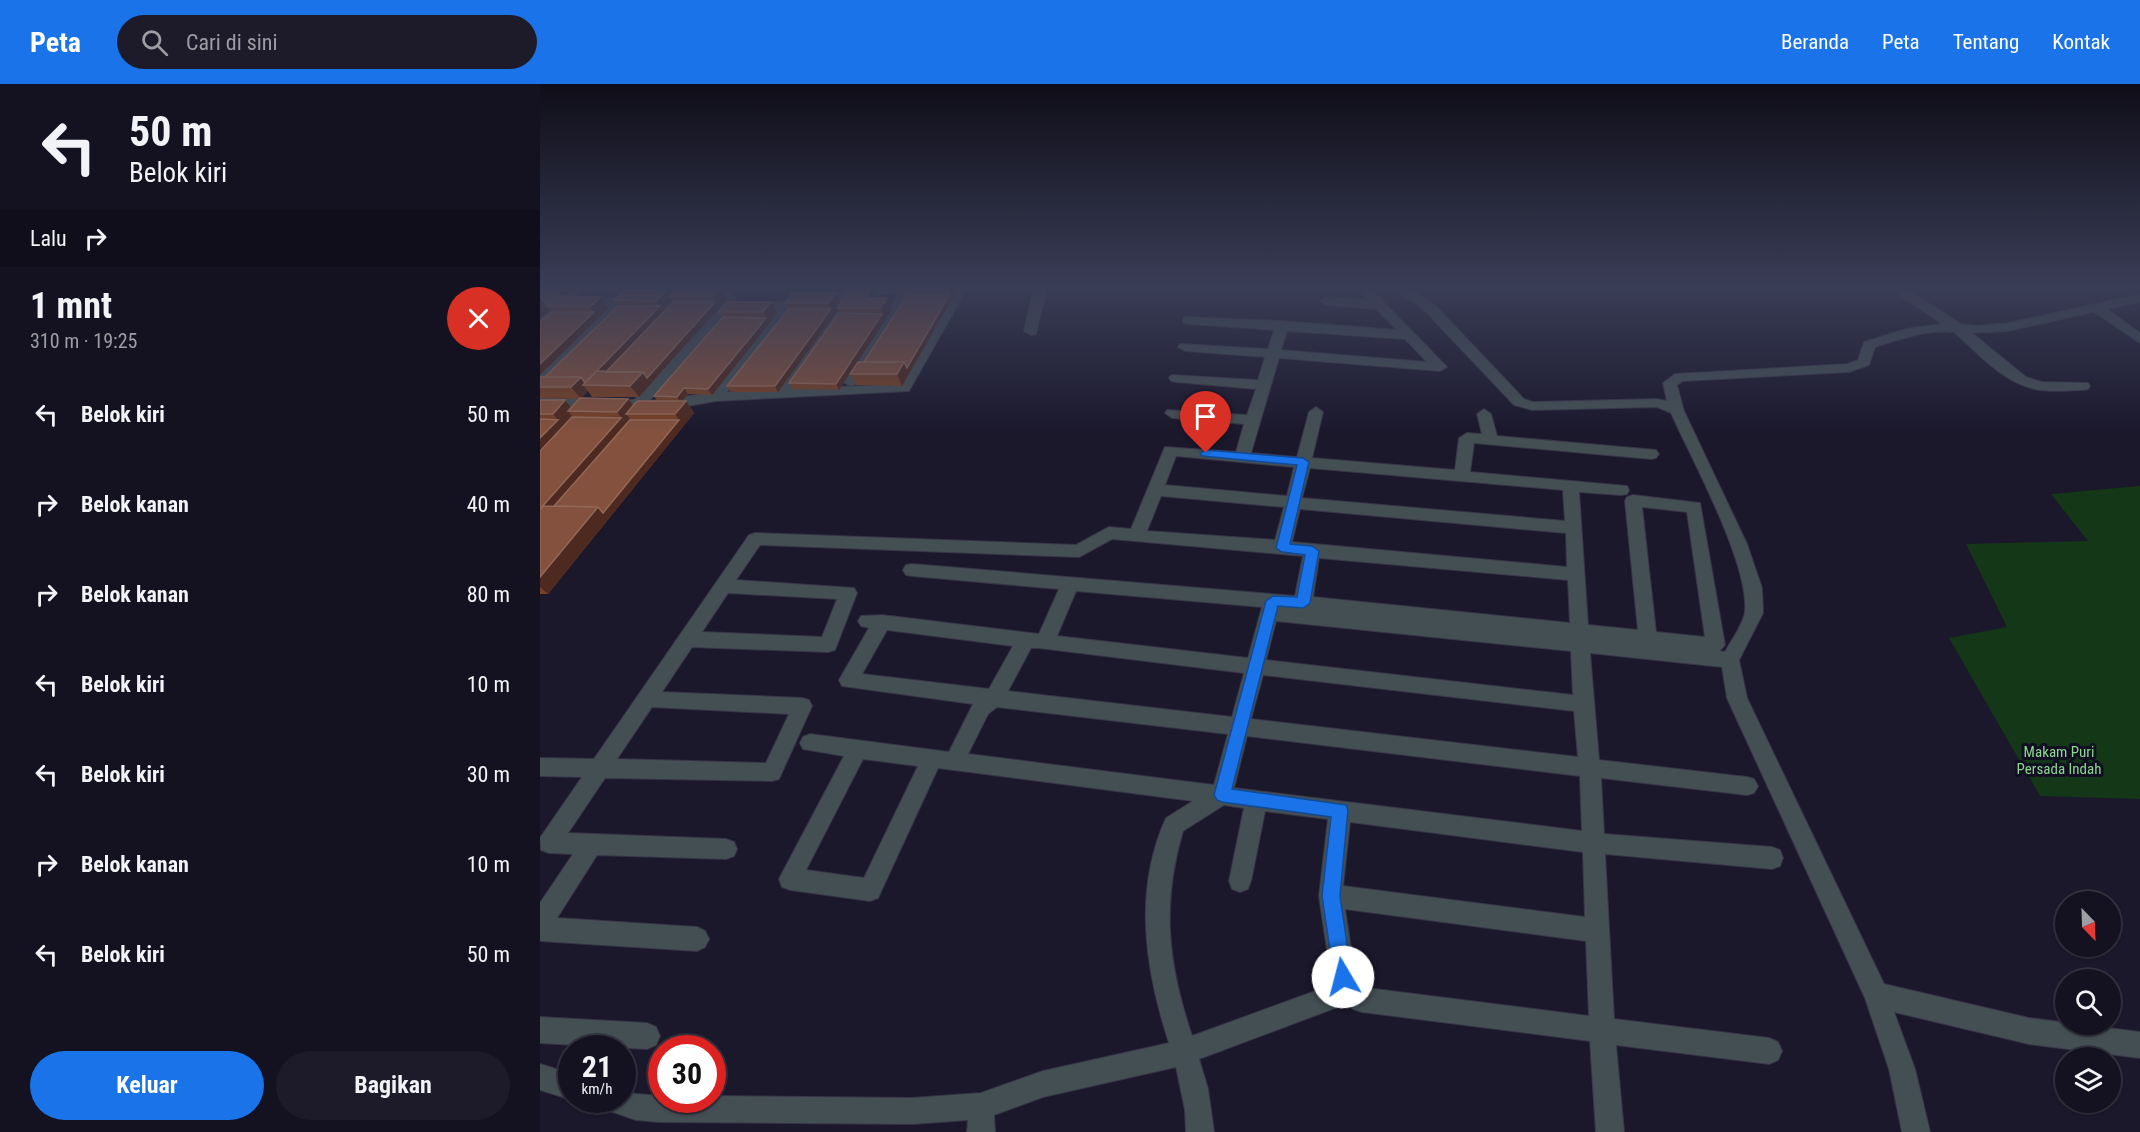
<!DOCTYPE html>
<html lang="id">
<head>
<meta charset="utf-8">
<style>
	:root { --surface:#141221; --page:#1d1b2a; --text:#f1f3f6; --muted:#9d9ea5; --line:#33323f; --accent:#1a73e8 }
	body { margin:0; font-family:"Roboto Condensed",sans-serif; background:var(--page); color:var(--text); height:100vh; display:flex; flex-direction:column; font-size:22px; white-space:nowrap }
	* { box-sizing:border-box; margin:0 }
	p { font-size:20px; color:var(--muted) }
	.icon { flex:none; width:33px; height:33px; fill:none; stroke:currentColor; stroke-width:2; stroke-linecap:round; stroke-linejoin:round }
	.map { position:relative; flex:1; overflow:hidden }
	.sheet { display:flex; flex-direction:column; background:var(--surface); width:540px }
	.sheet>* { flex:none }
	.top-card { background:#141221; color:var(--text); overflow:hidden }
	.needle { width:39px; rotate:157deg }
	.controls { position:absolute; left:1515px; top:807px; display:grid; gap:12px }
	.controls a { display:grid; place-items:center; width:66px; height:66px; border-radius:50%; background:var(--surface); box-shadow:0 2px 4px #0004,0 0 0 2px var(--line); font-size:30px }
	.speed { position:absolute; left:18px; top:951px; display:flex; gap:12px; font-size:30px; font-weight:700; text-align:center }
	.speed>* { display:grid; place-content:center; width:78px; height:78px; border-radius:50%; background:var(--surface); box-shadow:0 2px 4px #0004,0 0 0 2px var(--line); line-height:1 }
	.speed small { font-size:15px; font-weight:400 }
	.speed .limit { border:9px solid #d22; background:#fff; color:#111 }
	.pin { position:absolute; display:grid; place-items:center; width:51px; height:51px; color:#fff; margin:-62px -26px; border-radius:50% 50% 50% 0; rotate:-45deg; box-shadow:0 0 6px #0007 }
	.pin .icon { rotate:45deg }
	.me { position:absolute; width:66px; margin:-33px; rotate:352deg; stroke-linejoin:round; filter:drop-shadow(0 0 4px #0008) }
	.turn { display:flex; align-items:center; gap:21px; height:126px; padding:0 30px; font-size:27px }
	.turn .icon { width:78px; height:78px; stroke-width:2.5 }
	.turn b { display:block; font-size:42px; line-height:51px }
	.then { display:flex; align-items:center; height:57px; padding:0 30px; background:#0003; gap:12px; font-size:22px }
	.round { display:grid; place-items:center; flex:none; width:63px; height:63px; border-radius:32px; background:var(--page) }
	.overview { display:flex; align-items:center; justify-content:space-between; height:102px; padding:0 30px }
	h1 { font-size:36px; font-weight:700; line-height:45px }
	.button { display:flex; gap:12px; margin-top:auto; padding:12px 30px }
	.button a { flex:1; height:69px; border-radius:36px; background:var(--accent); color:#fff; font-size:24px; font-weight:700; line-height:69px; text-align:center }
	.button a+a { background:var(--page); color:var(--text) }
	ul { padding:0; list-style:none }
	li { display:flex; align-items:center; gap:18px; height:90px; padding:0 30px }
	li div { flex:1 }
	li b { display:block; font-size:22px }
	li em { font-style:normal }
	header { display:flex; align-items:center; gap:36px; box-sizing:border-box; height:84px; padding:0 30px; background:var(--accent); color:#fff }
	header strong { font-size:28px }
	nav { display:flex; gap:33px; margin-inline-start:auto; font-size:21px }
	.search { width:420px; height:54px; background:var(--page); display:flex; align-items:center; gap:15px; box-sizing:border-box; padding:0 21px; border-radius:33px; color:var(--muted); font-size:22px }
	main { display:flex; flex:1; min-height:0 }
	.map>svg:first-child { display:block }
	.green { fill:#133717 }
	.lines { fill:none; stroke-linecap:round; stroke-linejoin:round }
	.street-casing { stroke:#373447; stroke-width:2 }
	.street { fill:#444f54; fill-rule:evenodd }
	.wall { fill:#774027; fill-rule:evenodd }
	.shaded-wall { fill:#4d2920 }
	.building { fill:#83513d; stroke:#926858; stroke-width:1.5 }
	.route { fill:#1a73e8; stroke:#114b97; stroke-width:1.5 }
	.labels { text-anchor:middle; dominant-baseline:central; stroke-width:6; stroke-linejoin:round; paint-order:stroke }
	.park-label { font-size:15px; fill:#8cd790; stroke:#120f22 }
</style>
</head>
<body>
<header>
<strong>Peta</strong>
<div class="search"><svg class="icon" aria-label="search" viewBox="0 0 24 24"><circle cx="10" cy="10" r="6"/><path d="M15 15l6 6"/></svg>Cari di sini</div>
<nav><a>Beranda</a><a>Peta</a><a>Tentang</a><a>Kontak</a></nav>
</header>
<main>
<section class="sheet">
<div class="top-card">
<div class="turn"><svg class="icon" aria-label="left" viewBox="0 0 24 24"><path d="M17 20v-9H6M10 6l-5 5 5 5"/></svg><div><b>50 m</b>Belok kiri</div></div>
<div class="then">Lalu<svg class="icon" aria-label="right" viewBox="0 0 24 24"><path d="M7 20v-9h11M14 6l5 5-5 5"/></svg></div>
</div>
<div class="overview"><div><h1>1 mnt</h1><p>310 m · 19:25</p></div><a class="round" style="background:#d93025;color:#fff"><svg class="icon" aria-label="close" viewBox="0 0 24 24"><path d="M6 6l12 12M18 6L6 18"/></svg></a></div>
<ul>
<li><svg class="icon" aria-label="left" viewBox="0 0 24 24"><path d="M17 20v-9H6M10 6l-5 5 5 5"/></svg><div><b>Belok kiri</b></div><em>50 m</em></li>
<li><svg class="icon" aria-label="right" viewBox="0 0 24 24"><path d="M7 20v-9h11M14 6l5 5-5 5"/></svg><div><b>Belok kanan</b></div><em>40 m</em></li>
<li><svg class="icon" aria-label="right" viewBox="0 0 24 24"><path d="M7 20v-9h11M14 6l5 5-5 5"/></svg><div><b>Belok kanan</b></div><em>80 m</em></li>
<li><svg class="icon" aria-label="left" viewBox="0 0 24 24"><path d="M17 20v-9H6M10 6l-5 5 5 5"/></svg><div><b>Belok kiri</b></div><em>10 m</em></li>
<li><svg class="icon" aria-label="left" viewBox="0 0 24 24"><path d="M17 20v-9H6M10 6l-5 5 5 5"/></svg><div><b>Belok kiri</b></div><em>30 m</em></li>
<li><svg class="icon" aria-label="right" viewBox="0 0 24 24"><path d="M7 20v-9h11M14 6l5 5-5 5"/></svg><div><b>Belok kanan</b></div><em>10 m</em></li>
<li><svg class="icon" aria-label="left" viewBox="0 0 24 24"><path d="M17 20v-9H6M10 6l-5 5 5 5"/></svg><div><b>Belok kiri</b></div><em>50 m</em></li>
</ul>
<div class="button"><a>Keluar</a><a>Bagikan</a></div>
</section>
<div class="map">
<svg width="1600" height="1048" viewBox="0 0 1600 1048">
	<rect width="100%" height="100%" fill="#1b182c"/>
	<path class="green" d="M 1600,402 L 1600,715 L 1500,712 L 1409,554 L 1467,543 L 1426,460 L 1548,457 L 1511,410 Z"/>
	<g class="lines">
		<g class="street-casing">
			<path id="street" d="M 32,201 L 46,201 L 5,240 L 0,241 L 0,230 Z
				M 355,201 L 389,201 L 387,204 L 373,206 L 315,301 L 310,302 L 303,298 L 360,208 L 315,214 L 253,305 L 359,300 L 417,201 L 429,201 L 369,307 L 176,317 L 142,323 L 109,325 L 0,322 L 0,314 L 94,316 L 179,225 L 183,215 L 158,212 L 156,209 L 158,206 L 189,207 L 196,214 L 193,223 L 200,223 ZM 301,216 L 238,306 L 187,308 L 250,224 ZM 236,226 L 171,309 L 109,317 L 188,230 L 200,231 Z
				M 461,201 L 502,201 L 506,208 L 496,250 L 491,251 L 484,247 L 493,207 L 467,205 Z
				M 850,201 L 865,201 L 896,222 L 984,315 L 993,318 L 1117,315 L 1127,317 L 1123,299 L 1135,290 L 1307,280 L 1318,276 L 1324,258 L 1366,245 L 1402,240 L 1345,201 L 1360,201 L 1421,240 L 1437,242 L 1468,239 L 1600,210 L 1600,218 L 1567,225 L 1600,249 L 1600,259 L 1554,228 L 1468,247 L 1432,249 L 1486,293 L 1502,298 L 1548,299 L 1550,302 L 1548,305 L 1543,306 C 1529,306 1514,308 1500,306 C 1465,301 1439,270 1414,248 C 1388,245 1360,255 1335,263 L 1329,281 L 1309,288 L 1143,297 L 1137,301 L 1144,327 L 1207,460 L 1222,504 L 1223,529 L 1199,576 L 1207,614 L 1344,900 L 1489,934 L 1600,948 L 1600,974 L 1489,960 L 1354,928 L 1375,985 L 1390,1048 L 1362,1048 L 1349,985 L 1325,914 L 1187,614 L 1182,583 L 1050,569 L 1059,676 L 1207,693 L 1214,695 L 1218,702 L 1214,709 L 1207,711 L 1061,694 L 1064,750 L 1232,763 L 1240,766 L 1243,774 L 1240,782 L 1232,785 L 1065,770 L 1074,935 L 1229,954 L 1238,958 L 1242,967 L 1238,976 L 1229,980 L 1076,961 L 1084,1048 L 1056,1048 L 1050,957 L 822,928 L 813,925 L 801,914 L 798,923 L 659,975 L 668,1005 L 674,1048 L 646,1048 L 645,1026 L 636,983 L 503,1013 L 454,1031 L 455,1048 L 427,1048 L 428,1036 L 372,1040 L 119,1038 L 96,1036 L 64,1025 L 60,1016 L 82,1016 L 82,1006 L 96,1010 L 122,1012 L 122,1016 L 172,1016 L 172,1012 L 372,1014 L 441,1009 L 503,987 L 629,959 C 605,885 593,807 626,734 L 653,717 L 398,684 L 338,814 L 330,817 L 250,806 L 242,803 L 239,795 L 304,672 L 263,665 L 260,659 L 263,653 L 270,650 L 409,668 L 433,620 L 302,602 L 299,596 L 329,544 L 321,542 L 318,537 L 321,532 L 342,531 L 499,550 L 519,505 L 372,492 L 366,491 L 363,486 L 366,481 L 372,480 L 755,512 L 763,472 L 572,455 L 539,473 L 220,461 L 196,496 L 314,504 L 317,509 L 295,566 L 288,568 L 152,563 L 122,608 L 262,614 L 269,616 L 272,622 L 239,695 L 232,697 L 65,694 L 28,749 L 186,755 L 194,758 L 197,765 L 194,772 L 186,775 L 57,771 L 17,834 L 157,843 L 165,847 L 169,855 L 165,863 L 157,867 L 0,857 L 0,819 L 33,770 L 9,769 L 1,766 L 0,754 L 42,693 L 0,692 L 0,674 L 54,675 L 209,451 L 215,449 L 536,461 L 569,443 L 591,445 L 625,363 L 696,368 L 704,340 L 632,334 L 625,329 L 627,326 L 707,331 L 716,305 L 636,298 L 631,297 L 629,294 L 631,291 L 718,296 L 725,273 L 645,267 L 638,263 L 640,260 L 728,265 L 734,246 L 649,240 L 644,239 L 643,236 L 644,233 L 742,237 L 857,246 L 836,225 L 786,221 L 780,217 L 786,213 L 828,216 L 820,207 L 826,203 L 830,204 L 907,283 L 900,287 L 739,274 L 711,369 L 757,373 L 769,328 L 776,323 L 783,328 L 772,374 L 915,386 L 919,354 L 927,349 L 942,350 L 937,330 L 944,325 L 951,330 L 957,352 L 1116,366 L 1119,370 L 1116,374 L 1111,375 L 934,359 L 930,388 L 1087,402 L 1089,406 L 1087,410 L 1081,411 L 1039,408 L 1048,541 L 1098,546 L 1085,417 L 1087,413 L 1093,411 L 1160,419 L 1185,561 L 1179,567 L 1185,568 C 1191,556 1204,540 1205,527 C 1209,479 1152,376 1131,329 L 1117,323 L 992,326 L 974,321 L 886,228 ZM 747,247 L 865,255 L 887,278 L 741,266 ZM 636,372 L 754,383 L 747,412 L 625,401 ZM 770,384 L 1023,406 L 1025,437 L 762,414 ZM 621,412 L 744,423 L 735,456 L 607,447 ZM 1102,423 L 1147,428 L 1165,553 L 1116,548 ZM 760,425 L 1026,449 L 1027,483 L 752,458 ZM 779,474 L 1028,496 L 1030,539 L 773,513 ZM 536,507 L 722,523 L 708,574 L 517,552 ZM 188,509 L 297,515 L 282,553 L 162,548 ZM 736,537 L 1031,567 L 1033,611 L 726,576 ZM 347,546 L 473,562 L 449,605 L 322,590 ZM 491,564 L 499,564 L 704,589 L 692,633 L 468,607 ZM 723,591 L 1034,627 L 1038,673 L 711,635 ZM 112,623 L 249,630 L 226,679 L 77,675 ZM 457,623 L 688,650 L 674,701 L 428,670 L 448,630 ZM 707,652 L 1040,692 L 1042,747 L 694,704 ZM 323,675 L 378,682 L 324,794 L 266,786 ZM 684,721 L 704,724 L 689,797 L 692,805 L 700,808 L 708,805 L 711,797 L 725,727 L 788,735 L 779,812 L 791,893 L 796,904 L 789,902 L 652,952 C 628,880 621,821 643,747 ZM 810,738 L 1043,768 L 1045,833 L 803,802 ZM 805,825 L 1046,857 L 1049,932 L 827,904 L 815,891 Z
				M 99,211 L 103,212 L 105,215 L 103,218 L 83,220 L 5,297 L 0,298 L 0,286 L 67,222 L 36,223 L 34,220 L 36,217 Z
				M 0,933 L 107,939 L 116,943 L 120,952 L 116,961 L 107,965 L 0,959 Z
				M 0,980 L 32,990 L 32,1016 L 34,1016 L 32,1016 L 0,1006 Z"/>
		</g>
		<use href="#street" class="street"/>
	</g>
	<path class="wall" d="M 0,201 L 38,201 L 25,212 L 61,213 L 69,224 L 0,291 L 0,238 L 12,228 L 10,226 L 0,234 Z
		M 367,201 L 416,201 L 417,206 L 362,302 L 316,301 L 310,290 L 324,278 L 368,210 L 366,204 Z
		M 139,202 L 187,214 L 99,313 L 52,313 L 48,307 L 41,314 L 88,315 L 93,321 L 117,317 L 114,312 L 183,233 L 179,228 L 188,218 L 237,229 L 172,311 L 148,310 L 143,317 L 146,317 L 154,329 L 8,510 L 0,510 L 0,367 L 32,333 L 32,332 L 0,365 L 0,316 L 25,316 L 31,323 L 40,315 L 0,314 L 0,293 L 5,293 L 78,222 L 74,216 L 126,207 L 133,218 L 129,212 ZM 90,335 L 14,422 L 13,422 Z
		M 337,214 L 352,226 L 299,306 L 253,305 L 249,299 L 299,229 L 298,226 L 238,308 L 191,308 L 187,302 L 249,225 L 245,219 L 300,219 Z"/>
	<path class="shaded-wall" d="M 27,201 L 38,201 L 14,222 L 10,222 L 7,219 Z
		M 410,201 L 416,201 L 417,206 L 362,302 L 357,290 L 410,210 L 408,205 Z
		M 181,203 L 187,214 L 99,313 L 90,302 L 103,288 L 175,218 L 172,212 Z
		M 332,203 L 337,215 L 325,214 Z
		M 126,207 L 133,218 L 54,301 L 43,301 L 48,307 L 41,315 L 31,303 L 41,293 L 120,222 L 116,217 Z
		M 296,209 L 301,221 L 297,224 L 298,226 L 238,308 L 235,302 L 291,225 L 288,219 Z
		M 61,213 L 69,224 L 58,234 L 50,223 Z
		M 1,214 L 10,226 L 0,234 L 0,215 Z
		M 347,214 L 352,226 L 299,306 L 296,300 L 342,230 L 340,224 Z
		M 231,218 L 237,229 L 229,240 L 223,228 Z
		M 54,228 L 58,234 L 0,291 L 0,280 Z
		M 226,234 L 229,240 L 172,311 L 168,305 Z
		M 144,304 L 148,310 L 141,319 L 137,313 Z
		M 88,315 L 97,326 L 86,330 L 90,335 L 86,339 L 77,328 Z
		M 25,316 L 34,327 L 28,327 L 32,332 L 23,342 L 13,330 Z
		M 146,317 L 154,329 L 68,435 L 63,429 L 139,336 L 135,330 Z
		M 81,334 L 86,339 L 0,438 L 0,425 Z
		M 18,336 L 23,342 L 0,365 L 0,354 Z
		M 58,423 L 68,435 L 8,510 L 0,503 L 0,493 Z"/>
	<path class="building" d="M 0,201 L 27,201 L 7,219 L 5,219 L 1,214 L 0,214 Z
		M 367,201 L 410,201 L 408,205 L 366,204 Z
		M 139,202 L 181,203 L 172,212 L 129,212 Z
		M 312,203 L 332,203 L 325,214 L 347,214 L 340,224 L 297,224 Z
		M 84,206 L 126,207 L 116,217 L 74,216 Z
		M 253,209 L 296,209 L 288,219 L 245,219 Z
		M 368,210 L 410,210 L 367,284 L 364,278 L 324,278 Z
		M 18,212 L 61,213 L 50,223 L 7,222 Z
		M 133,218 L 175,218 L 107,294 L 103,288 L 66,288 Z
		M 188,218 L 231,218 L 223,228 L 179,228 Z
		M 78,222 L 120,222 L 45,299 L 41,293 L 5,293 Z
		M 249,225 L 291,225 L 235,302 L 187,302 Z
		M 12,228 L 54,228 L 0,280 L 0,238 Z
		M 299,229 L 342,230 L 296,300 L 249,299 Z
		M 183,233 L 226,234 L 168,305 L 144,304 L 137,313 L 114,312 Z
		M 318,278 L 364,278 L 357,290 L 310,290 Z
		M 56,287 L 103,288 L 90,302 L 43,301 Z
		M 0,293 L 41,293 L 31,303 L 0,303 Z
		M 40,314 L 88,315 L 77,328 L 28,327 Z
		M 0,316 L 25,316 L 13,330 L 0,330 Z
		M 97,317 L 146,317 L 135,330 L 86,330 Z
		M 32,333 L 81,334 L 0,425 L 0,367 Z
		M 0,335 L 18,336 L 0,354 Z
		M 90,336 L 139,336 L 63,429 L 58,423 L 14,422 Z
		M 3,422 L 58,423 L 0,493 L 0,426 Z"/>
	<linearGradient id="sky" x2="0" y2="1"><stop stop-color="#0f0d18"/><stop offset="0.58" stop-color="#393d56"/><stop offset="1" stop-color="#393d56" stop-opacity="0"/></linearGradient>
	<rect width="1600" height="348" fill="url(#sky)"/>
	<path class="route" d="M 666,366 L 763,374 L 769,378 L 750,460 L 772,462 L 779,467 L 770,519 L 763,524 L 738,522 L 692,705 L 806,721 L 808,726 L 800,812 L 812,893 L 809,899 L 803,902 L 796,899 L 794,893 L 782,812 L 791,733 L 682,718 L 677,716 L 674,711 L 726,517 L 733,512 L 757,513 L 765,471 L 742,468 L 736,464 L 757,381 L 662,372 L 660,369 Z"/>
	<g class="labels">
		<g class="park-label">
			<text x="1519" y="668">Makam Puri<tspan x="1519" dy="17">Persada Indah</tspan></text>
		</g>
	</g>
</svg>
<div class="controls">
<a><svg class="needle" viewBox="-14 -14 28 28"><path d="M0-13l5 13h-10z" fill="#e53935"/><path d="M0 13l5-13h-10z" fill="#9d9ea5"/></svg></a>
<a><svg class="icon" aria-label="search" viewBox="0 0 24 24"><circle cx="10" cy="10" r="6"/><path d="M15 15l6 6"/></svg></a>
<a><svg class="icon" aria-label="layers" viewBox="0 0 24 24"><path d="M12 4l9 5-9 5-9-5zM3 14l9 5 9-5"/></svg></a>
</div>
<div class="speed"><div>21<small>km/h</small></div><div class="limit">30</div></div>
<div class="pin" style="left:666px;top:369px;background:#d93025"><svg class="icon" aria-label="arrive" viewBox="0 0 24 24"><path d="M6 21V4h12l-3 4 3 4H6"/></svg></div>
<svg class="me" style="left:803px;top:893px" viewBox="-20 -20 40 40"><circle r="19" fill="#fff"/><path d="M0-13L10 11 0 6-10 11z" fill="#1a73e8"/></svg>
</div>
</main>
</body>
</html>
